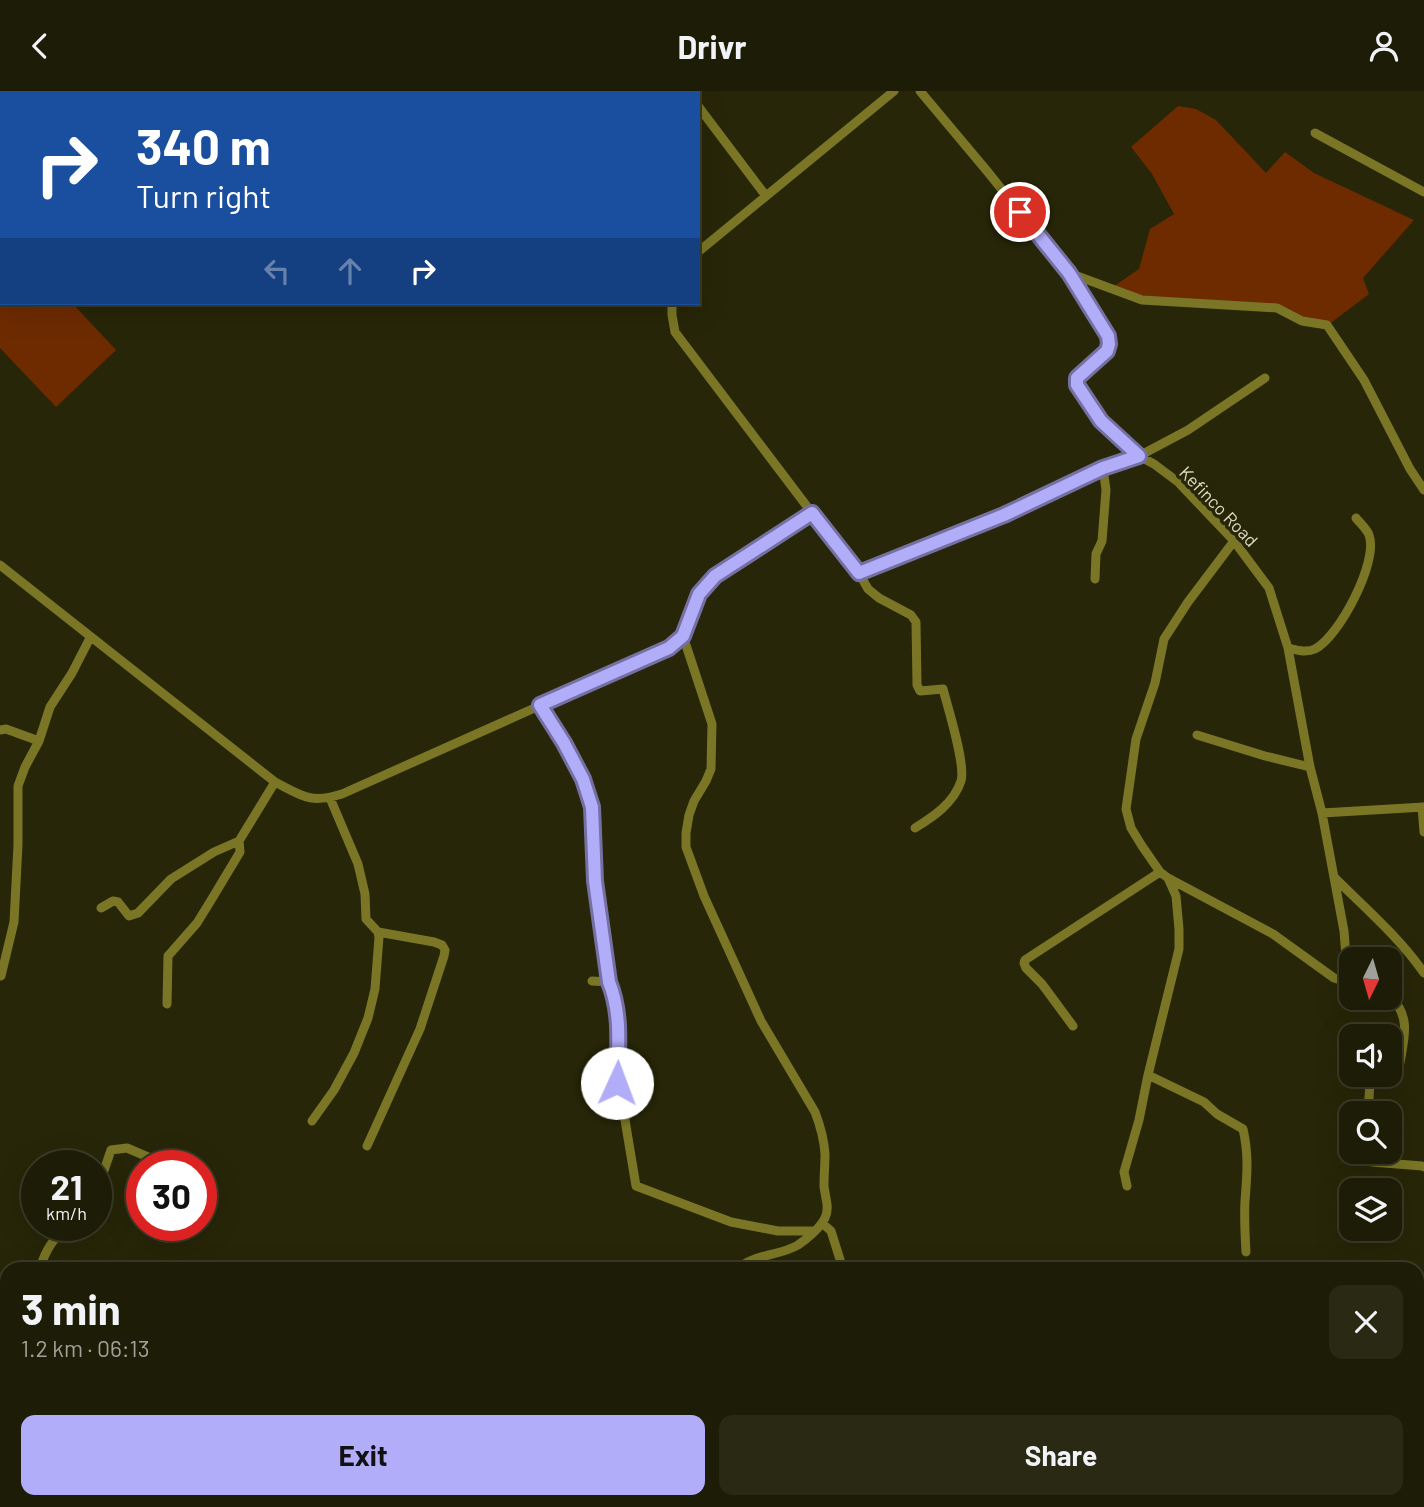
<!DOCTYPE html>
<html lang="en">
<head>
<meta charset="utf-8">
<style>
	:root { --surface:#1d1c06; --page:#2a2914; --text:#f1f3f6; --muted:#a0a19b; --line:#3b3a28; --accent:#b2adf9 }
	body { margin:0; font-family:Barlow,sans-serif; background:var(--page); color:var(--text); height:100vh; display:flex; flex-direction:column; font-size:26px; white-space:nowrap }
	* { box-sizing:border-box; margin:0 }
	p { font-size:23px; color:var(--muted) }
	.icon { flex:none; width:38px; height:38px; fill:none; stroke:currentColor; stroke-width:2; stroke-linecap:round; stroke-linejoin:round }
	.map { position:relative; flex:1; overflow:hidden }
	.details { position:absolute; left:0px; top:1171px; width:1424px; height:247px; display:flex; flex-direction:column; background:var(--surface); border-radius:21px 21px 0 0; box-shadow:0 7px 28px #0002,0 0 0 2px var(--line) }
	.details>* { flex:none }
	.banner { position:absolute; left:0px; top:0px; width:700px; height:214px; box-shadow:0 7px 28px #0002,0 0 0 2px var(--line); background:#1a4fa0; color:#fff; overflow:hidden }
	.needle { width:46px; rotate:185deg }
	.buttons { position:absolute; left:1339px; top:856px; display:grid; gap:14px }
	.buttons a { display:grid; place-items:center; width:63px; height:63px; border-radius:14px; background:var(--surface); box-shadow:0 7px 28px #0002,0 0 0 2px var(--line); font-size:35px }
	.speed { position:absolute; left:21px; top:1059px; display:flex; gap:14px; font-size:35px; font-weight:700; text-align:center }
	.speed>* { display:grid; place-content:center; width:91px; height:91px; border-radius:50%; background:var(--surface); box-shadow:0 7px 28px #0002,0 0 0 2px var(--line); line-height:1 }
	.speed small { font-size:18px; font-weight:400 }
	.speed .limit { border:10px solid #d22; background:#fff; color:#111 }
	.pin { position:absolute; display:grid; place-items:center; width:60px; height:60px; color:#fff; margin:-30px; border:4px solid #fff; border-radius:50%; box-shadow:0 2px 7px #0007 }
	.me { position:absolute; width:77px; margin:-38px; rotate:2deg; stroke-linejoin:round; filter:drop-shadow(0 0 5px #0008) }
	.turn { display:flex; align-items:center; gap:24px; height:147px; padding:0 21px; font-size:32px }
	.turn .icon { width:91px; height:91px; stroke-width:2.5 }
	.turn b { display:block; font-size:49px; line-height:60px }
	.lanes { display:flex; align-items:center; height:66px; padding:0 21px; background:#0003; justify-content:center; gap:35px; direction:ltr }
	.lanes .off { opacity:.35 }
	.round { display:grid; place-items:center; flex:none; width:74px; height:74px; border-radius:14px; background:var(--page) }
	.summary { display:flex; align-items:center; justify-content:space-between; height:119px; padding:0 21px }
	h1 { font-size:42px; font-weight:700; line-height:52px }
	.cta { display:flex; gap:14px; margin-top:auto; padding:14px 21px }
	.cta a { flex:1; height:80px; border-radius:14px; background:var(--accent); color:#111; font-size:28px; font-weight:700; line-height:80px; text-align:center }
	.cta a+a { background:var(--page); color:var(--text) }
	header { display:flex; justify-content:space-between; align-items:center; height:91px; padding:0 21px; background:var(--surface); font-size:32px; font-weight:700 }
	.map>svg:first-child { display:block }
	.green { fill:#6e2b00 }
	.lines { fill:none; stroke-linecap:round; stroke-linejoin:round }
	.minor { stroke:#7a7625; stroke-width:9 }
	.primary { stroke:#cec73f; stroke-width:14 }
	.trunk { stroke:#e0d83d; stroke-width:16 }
	.route-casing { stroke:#7470a2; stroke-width:18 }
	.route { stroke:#b2adf9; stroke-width:12 }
	.labels { text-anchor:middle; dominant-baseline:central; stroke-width:7; stroke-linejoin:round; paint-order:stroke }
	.street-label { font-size:18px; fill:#dfdec2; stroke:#272608 }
</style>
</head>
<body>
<header><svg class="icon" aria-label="back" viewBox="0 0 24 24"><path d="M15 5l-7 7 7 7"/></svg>Drivr<svg class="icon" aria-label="person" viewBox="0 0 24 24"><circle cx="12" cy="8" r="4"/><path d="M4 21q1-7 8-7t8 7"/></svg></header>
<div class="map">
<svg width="1424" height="1416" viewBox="0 0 1424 1416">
	<rect width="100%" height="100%" fill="#272608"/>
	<path class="green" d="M 1178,15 L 1196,18 L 1216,29 L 1266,82 L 1285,61 L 1314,82 L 1414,129 L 1363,187 L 1369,203 L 1324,237 L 1276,220 L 1143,211 L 1107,200 L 1139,178 L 1150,138 L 1174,123 L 1152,83 L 1131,56 Z
		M 2,203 L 2,212 L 72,212 L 116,259 L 56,316 L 0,257 L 0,205 Z"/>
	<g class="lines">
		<path class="minor" d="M 476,0 L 478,2
			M 687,0 L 688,2
			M 920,0 L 987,80 L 1069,182 L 1108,245 L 1109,253 L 1107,260 L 1077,287 L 1076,291 L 1101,330 L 1139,365 L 1154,373 L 1178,391 L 1234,450 L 1269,497 L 1288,557 L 1310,676 L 1322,722 L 1344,840 L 1348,892
			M 73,2 L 75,0
			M 123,2 L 126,0
			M 698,15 L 766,105
			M 1315,42 L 1424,101
			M 0,66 L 2,64
			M 0,104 L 2,102
			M 698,161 L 894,0
			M 1069,182 L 1142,209 L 1277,217 L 1302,230 L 1327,234 L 1364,289 L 1410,378 L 1424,399
			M 672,212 L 672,224 L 675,241 L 812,422 L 859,482 L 868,498 L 879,507 L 911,524 L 916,531 L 917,594 L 920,600 L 943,598 C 948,617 966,674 961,690 C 954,712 933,726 915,737
			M 0,474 L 275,691 C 302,705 310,713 342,703 L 669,557 L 683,545 L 699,503 L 715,485 L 812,422
			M 859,482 L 1005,424 L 1103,377 L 1139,365 L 1188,339 L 1265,287
			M 1095,488 L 1096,463 L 1102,450 L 1106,399 L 1103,377
			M 683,545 L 712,633 L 711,678 L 706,690 L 694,710 L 689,724 L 686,742 L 686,756 L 704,805 L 761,930 L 815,1021 C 820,1034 824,1048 825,1063 C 825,1073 824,1084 824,1095 C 825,1106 830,1117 825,1127 C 820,1137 807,1148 798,1154 C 780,1165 753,1163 738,1178
			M 1288,557 C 1297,559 1306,562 1315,558 C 1339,546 1379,470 1369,444 C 1367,438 1359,431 1356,427
			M 540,614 L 563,652 L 583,688 L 592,716 L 595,790 L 609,891 L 615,906 L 618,935 L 617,992 L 624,1023 L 636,1095 L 731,1131 L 778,1140 L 815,1140
			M 0,639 L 6,638 L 39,650 L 50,616 L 72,582 L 90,547
			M 1197,644 L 1265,665 L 1310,676
			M 1422,716 L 1424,741
			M 1322,722 L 1424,716
			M 1168,787 L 1273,843 L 1334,887 L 1350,892
			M 1335,787 C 1365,817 1399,846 1424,882
			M 101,817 L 113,810 L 118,811 L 129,825 L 138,822 L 171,788 L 214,761 L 239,750 L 275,691
			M 1,885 L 14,831 L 18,754 L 18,695 L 25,676 L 39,650
			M 592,890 L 609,891
			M 167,913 L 168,865 L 197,832 L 213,806 L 240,761 L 239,750
			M 1073,935 L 1042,893 L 1026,877 L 1024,872 L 1025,869 L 1160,781
			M 1148,984 L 1204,1011 L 1217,1023 L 1243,1038 C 1249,1064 1247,1084 1245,1110 C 1244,1127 1245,1144 1246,1161
			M 1368,1022 L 1370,991 L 1395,989 L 1398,985 C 1401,954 1415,929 1390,905
			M 312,1030 L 334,999 L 354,962 L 368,927 L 375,898 L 379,846 L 378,841 L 366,828 L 365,803 L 358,773 L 330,707
			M 367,1055 L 420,938 L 444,865 L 445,859 L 442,854 L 434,851 L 378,841
			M 1368,1060 L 1368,1068 L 1372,1071 L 1422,1075 L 1424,1076
			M 1127,1095 L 1124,1081 L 1139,1029 L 1148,984 L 1179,858 L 1179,838 L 1176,805 L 1168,787 L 1160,781 L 1142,755 L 1131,737 L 1126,718 L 1136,648 L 1155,592 L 1164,548 L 1188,511 L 1234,450
			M 96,1103 L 111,1059 L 127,1057 L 162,1072
			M 822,1132 L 831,1140 L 843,1178
			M 40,1178 C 45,1159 54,1147 68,1134
			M 1036,1410 L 1038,1416
			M 1290,1410 L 1292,1416
			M 1409,1410 L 1409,1416
			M 94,1416 L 95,1410
			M 343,1416 L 346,1410
			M 637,1416 L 640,1410"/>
		<path class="primary" d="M 0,1223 L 7,1223
			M 282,1410 L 286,1416"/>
		<path class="trunk" d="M 85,2 L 86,0
			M 106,2 L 109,0
			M 0,78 L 2,76"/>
	</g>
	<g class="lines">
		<g class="route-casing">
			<path id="route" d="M 617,992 C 618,958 622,923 609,891 L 595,790 L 592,716 L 583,688 L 564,652 L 540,614 L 669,557 L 683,545 L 699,503 L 715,485 L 812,422 L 859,482 L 1004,424 L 1103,377 L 1139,365 L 1101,330 L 1077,294 L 1077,287 L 1107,260 L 1109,253 L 1108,245 L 1069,182 L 1020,121"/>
		</g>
		<use href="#route" class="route"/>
	</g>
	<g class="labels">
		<g class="street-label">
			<text transform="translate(1219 415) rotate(46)">Kefinco Road</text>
		</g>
	</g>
</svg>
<div class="buttons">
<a><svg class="needle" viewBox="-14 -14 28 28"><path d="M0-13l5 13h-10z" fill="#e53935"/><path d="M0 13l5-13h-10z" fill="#a0a19b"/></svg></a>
<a><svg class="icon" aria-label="sound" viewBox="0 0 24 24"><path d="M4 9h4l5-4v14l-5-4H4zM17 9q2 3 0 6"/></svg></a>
<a><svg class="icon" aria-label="search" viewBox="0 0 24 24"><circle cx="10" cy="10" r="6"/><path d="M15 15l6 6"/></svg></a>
<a><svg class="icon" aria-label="layers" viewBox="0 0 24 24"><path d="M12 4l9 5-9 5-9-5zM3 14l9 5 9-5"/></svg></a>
</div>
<div class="speed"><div>21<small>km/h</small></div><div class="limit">30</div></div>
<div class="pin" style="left:1020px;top:121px;background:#d93025"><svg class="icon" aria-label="arrive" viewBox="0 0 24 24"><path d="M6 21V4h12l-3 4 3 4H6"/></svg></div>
<svg class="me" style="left:617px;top:992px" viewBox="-20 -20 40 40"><circle r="19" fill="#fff"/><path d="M0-13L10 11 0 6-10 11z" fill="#b2adf9"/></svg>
<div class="banner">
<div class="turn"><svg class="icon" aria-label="right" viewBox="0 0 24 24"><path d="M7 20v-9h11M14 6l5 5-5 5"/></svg><div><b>340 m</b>Turn right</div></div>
<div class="lanes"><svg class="icon off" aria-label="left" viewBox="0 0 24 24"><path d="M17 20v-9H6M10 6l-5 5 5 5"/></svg><svg class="icon off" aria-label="ahead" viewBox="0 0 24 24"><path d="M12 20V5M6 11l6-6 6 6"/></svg><svg class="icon" aria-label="right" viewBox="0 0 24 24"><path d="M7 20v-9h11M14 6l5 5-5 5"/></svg></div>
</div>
<section class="details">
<div class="summary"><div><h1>3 min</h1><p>1.2 km · 06:13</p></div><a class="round"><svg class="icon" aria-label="close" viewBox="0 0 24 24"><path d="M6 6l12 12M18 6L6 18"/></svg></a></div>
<div class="cta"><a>Exit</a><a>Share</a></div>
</section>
</div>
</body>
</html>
